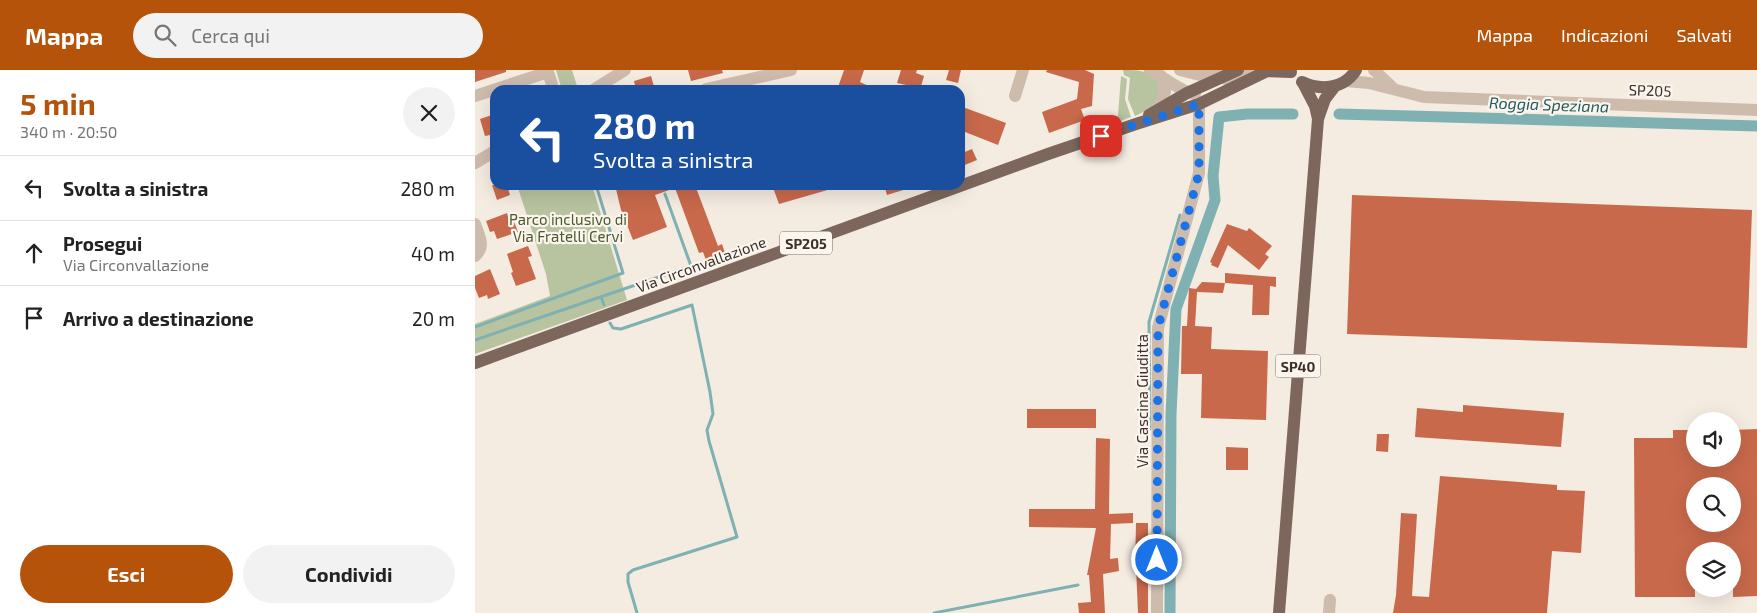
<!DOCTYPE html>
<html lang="it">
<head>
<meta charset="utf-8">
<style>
	:root { --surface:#fff; --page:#f2f2f2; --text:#222; --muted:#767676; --line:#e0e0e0; --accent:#b45309 }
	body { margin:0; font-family:"Exo 2",sans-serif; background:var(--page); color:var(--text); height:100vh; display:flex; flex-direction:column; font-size:19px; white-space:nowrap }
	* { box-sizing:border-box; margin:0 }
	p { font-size:16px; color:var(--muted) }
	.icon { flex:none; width:28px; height:28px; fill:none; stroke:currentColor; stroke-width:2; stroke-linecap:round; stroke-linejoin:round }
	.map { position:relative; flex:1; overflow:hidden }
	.side { display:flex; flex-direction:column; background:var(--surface); width:475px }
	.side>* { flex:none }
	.top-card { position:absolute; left:15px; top:15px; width:475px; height:105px; border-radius:15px; box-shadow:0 5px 20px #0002; background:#1a4fa0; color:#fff; overflow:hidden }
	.controls { position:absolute; left:1211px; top:342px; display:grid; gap:10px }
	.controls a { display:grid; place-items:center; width:55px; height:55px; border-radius:50%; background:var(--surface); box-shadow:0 5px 20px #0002; font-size:25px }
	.pin { position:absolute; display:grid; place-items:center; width:42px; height:42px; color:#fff; margin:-21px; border-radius:10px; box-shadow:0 2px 8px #0006 }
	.me { position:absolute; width:55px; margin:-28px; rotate:0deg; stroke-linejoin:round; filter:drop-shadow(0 0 4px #0008) }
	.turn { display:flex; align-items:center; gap:18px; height:105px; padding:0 20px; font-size:22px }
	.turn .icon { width:65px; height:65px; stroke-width:2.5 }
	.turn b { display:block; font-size:35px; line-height:42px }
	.round { display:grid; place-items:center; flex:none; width:52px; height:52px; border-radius:26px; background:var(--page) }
	.headline { display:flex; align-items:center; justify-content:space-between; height:85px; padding:0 20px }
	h1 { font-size:30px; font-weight:700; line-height:38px; color:var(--accent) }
	.cta { display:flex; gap:10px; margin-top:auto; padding:10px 20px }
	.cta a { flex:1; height:58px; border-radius:30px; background:var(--accent); color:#fff; font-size:20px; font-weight:700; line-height:58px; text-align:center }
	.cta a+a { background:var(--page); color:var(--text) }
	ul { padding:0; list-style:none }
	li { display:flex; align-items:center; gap:15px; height:65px; padding:0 20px; border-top:1px solid var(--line) }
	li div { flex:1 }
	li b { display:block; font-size:19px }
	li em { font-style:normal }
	header { display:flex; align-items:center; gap:30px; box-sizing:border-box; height:70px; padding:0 25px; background:var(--accent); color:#fff }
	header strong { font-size:24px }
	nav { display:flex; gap:28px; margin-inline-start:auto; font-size:18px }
	.search { width:350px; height:45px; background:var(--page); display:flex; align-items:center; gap:12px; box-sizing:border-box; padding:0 18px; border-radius:28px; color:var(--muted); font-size:19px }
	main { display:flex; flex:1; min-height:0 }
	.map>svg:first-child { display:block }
	.green { fill:#b8c4a0 }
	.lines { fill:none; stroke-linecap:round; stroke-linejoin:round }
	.stream { stroke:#7fb0b2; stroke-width:3 }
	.canal { stroke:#7fb0b2; stroke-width:11 }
	.building { fill:#c8694b; fill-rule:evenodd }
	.street { stroke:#cdbbac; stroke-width:12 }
	.primary { stroke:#7d675c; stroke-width:12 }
	.route { stroke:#1a73e8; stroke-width:9; stroke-dasharray:0 16.2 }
	.labels { text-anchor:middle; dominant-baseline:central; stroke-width:4.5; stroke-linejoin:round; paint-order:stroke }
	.shield { fill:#fbf5ee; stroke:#756b66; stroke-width:1 }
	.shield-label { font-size:14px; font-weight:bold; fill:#3b302b }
	.street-label { font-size:15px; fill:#3b302b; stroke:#fbf5ee }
	.park-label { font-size:15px; fill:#4a5a2e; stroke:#fbf5ee }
	.water-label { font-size:16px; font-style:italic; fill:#1f5a5e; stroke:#fbf5ee }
</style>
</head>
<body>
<header>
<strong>Mappa</strong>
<div class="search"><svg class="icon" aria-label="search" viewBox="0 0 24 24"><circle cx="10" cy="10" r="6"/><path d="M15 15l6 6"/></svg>Cerca qui</div>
<nav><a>Mappa</a><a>Indicazioni</a><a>Salvati</a></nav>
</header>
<main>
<section class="side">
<div class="headline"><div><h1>5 min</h1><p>340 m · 20:50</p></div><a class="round"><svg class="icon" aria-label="close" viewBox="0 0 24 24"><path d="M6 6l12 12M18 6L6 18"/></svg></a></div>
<ul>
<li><svg class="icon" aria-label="left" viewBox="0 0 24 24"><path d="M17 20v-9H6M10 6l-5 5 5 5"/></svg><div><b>Svolta a sinistra</b></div><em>280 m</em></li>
<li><svg class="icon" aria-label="ahead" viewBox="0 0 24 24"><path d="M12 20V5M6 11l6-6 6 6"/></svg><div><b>Prosegui</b><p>Via Circonvallazione</p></div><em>40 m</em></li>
<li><svg class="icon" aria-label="arrive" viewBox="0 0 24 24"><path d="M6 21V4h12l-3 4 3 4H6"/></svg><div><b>Arrivo a destinazione</b></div><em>20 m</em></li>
</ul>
<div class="cta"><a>Esci</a><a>Condividi</a></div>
</section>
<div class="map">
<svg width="1282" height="543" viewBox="0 0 1282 543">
	<rect width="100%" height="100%" fill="#f4ebe1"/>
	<path class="green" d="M 81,0 L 97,0 L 103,19 L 87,20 Z
		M 648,0 C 659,0 677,0 682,11 C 685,15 685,22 686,27 L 675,39 L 660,46 L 653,29 L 655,8 L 649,5 Z
		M 646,6 L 652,9 L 650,29 L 656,47 L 635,55 L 634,47 L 643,46 Z
		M 42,115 L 117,115 L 152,230 L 0,284 L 0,254 L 75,226 L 71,204 Z"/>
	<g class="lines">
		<path class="stream" d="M 126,227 L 129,235
			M 135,253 L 138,258 L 146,259 L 217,235 L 235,322 L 238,344 L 232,360 L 234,371 L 262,467 L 158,500 L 153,504 L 153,512 L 162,543
			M 0,257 L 148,203 L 121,115
			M 0,270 L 216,196 L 190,124
			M 675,359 L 674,252 L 705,145
			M 689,502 L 696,502
			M 459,543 L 603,515"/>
		<path class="canal" d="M 864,44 L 1282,56
			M 695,543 L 696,344 L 701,239 L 740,130 L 738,106 L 744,47 L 772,44 L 818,44"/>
	</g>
	<path class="building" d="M 0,0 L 31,0 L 31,2 L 0,12 Z
		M 213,0 L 247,0 L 248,3 L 216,11 Z
		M 369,0 L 389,0 L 385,12 L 402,20 L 362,20 Z
		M 426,0 L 442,0 L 441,3 L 449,6 L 445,20 L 430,20 L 431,15 L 422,13 Z
		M 474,0 L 486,0 L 483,13 L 471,10 Z
		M 572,0 L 610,0 L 619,4 L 617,36 L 606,39 L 610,50 L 574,63 L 567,42 L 602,29 L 604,12 L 571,2 Z
		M 176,6 L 180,20 L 161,20 L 159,11 Z
		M 485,36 L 531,53 L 523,75 L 485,60 Z
		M 20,44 L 20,64 L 10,66 L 5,49 Z
		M 497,79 L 502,90 L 485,97 L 485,84 Z
		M 17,115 L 32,115 L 35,125 L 22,130 Z
		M 140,115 L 220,115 L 243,176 L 247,174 L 250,183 L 231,190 L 228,182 L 224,183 L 200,118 L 180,125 L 192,157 L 158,170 L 146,140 Z
		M 297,115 L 363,115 L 363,117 L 304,134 Z
		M 409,115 L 438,115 L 438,117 L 412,125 Z
		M 877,125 L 1277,140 L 1272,278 L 872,264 Z
		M 32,143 L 34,150 L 38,149 L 43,162 L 22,169 L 19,161 L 15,162 L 11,151 Z
		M 752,154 L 772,161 L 774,158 L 797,176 L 790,184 L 794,187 L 784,200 L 753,175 L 743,198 L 736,195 L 737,193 L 735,192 Z
		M 53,176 L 57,186 L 53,187 L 61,209 L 41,216 L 36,203 L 38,202 L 32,184 Z
		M 15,199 L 25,224 L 13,229 L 12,225 L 4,228 L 0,218 L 0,206 Z
		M 750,203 L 801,207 L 801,217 L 795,216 L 794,245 L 777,245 L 778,215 L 750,213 Z
		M 727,212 L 750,213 L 748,223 L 722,222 L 720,256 L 737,257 L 736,279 L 793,281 L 791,350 L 726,348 L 727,304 L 706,304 L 707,256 L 712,256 L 714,218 L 721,219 Z
		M 988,335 L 1089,343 L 1086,377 L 940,367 L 942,338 L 988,342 Z
		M 552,339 L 621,339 L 621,358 L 552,358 Z
		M 1282,359 L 1282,526 L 1258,527 L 1258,481 L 1220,481 L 1220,527 L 1160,527 L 1159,368 L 1198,368 L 1198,360 L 1220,360 L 1220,389 L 1258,389 L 1258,360 ZM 1220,416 L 1258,416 L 1258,454 L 1220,454 Z
		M 902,364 L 914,364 L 913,382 L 901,381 Z
		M 621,368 L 635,369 L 634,444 L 658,443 L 658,453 L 636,454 L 635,489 L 643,488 L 644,501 L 628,504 L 630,543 L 604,543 L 603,533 L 616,532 L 614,505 L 612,505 L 621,458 L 554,457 L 554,439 L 620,439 Z
		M 751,377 L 773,378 L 773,400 L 751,400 Z
		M 965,406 L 1082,415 L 1082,420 L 1110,421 L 1106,483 L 1077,481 L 1072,543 L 918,543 L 921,525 L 926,443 L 942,444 L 937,526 L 954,527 Z
		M 661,453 L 673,453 L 673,543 L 663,543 L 661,497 L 660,498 Z"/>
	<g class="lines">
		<path class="street" d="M 675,0 C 689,7 706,22 720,24
			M 705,0 L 729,6 L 748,0
			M 899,0 L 917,17
			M 753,11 L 781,0
			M 871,11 L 894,13 L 949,27 L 1282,40
			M 231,19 L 316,0
			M 118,20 L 150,0
			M 0,26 L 73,2 L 78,18
			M 540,26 L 548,0
			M 684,38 L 690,22 L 686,6
			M 0,93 L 20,81
			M 0,154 C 4,166 11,176 0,186
			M 682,543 L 683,258 L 724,103 L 724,34
			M 854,543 L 855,530"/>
		<path class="primary" d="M 827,12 C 846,21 869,19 881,0
			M 674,45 L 712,23 L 763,0
			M 843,49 L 850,29 L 860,16
			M 0,293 L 573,84 L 661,54 L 724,34 L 792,1 L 816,2
			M 804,543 L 843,49 L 840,36 L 828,13"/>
	</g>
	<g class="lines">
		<path class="route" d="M 626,66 L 724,34 L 724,103 L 683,258 L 682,490"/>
	</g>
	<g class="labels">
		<g class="shield">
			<rect x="305" y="161.5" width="52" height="23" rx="4"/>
			<rect x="800.5" y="284.5" width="45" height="23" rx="4"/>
		</g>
		<g class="shield-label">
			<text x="331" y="173">SP205</text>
			<text x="823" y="296">SP40</text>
		</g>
		<g class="street-label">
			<text transform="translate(1175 20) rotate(2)">SP205</text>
			<text transform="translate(226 194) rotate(-20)">Via Circonvallazione</text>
			<text transform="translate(667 331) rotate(-90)">Via Cascina Giuditta</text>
		</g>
		<g class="park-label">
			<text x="93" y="149">Parco inclusivo di<tspan x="93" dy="17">Via Fratelli Cervi</tspan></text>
		</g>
		<g class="water-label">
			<text transform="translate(1074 34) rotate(2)">Roggia Speziana</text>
		</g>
	</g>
</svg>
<div class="controls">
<a><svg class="icon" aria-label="sound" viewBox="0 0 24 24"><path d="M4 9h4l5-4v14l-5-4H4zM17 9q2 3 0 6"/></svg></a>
<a><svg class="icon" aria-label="search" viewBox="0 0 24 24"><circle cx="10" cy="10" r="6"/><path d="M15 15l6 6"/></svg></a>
<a><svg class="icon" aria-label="layers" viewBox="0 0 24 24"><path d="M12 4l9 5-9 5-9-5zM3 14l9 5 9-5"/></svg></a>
</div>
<div class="pin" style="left:626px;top:66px;background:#d93025"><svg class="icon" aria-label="arrive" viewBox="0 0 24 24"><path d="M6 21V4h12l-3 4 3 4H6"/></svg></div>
<svg class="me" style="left:682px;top:490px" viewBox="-20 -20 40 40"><circle r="17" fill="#1a73e8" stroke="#fff" stroke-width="3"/><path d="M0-11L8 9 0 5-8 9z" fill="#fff"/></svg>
<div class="top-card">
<div class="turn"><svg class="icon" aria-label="left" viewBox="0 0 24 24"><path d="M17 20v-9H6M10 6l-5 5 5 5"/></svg><div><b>280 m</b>Svolta a sinistra</div></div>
</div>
</div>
</main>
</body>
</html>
